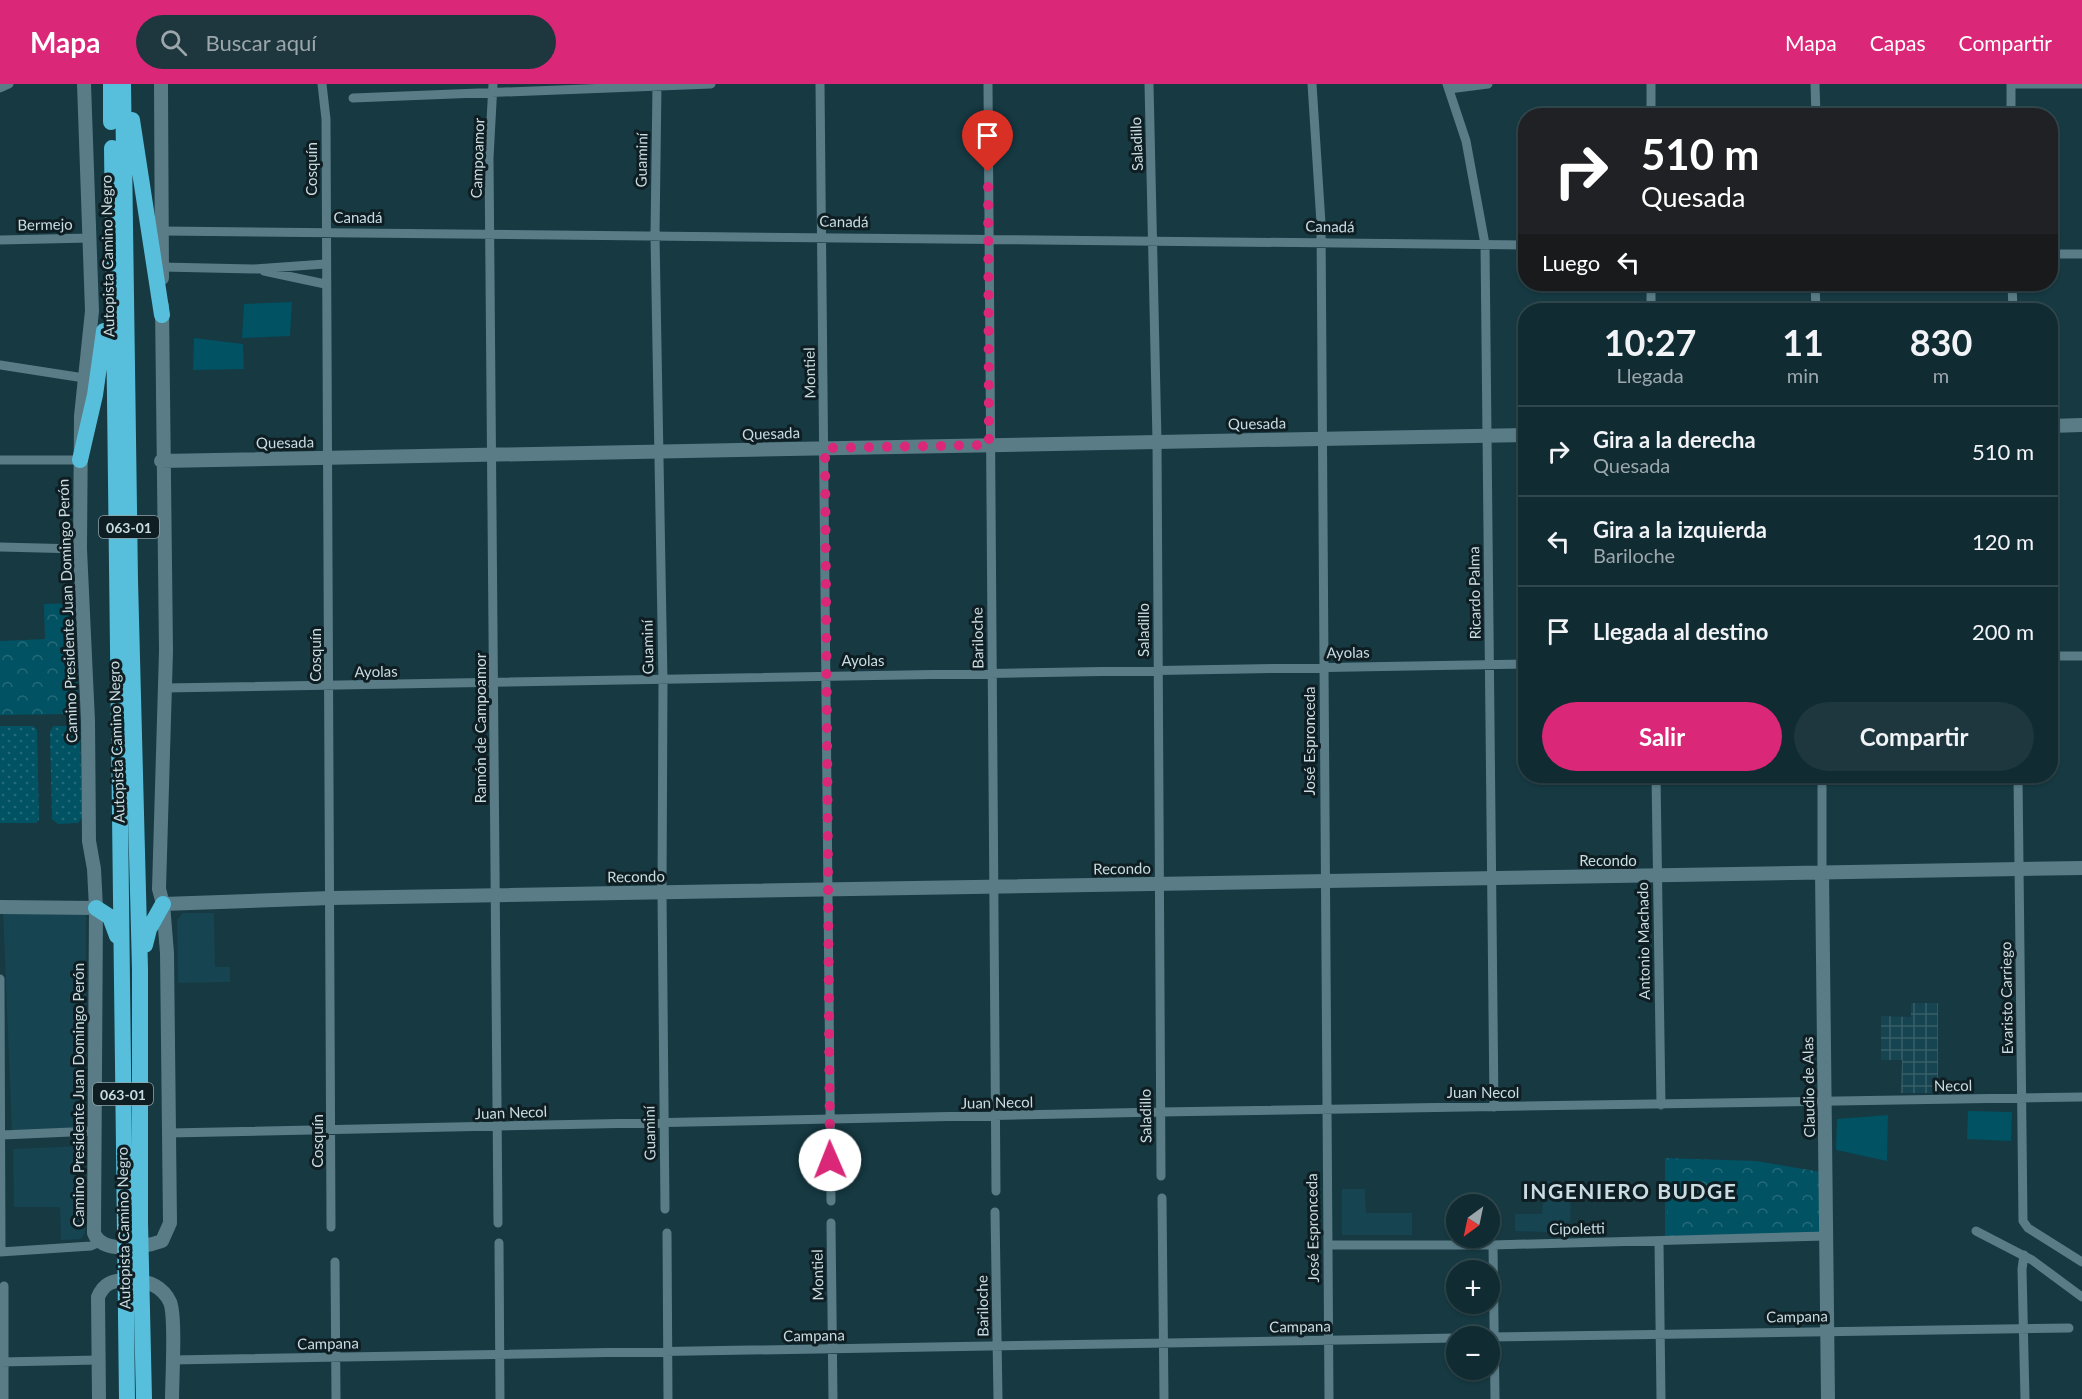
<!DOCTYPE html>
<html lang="es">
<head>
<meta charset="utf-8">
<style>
	:root { --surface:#102b32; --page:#1e373e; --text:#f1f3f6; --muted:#9ca7ac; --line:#30474d; --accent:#db2777 }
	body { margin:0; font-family:Lato,sans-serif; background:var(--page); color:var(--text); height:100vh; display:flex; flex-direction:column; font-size:22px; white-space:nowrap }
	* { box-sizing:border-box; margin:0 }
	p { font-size:20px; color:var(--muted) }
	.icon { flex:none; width:33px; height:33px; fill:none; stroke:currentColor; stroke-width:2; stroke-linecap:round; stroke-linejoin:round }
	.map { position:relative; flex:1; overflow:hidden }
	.drawer { position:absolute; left:1518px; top:219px; width:540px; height:480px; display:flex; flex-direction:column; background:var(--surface); border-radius:24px; box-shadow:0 2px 4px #0004,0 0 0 2px var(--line) }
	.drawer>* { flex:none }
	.hud { position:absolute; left:1518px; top:24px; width:540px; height:183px; border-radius:24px; box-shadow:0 2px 4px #0004,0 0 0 2px var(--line); background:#202124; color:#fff; overflow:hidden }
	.needle { width:39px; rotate:213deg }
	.buttons { position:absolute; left:1446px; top:1110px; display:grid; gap:12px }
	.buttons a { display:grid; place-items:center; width:54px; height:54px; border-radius:50%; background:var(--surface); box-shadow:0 2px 4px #0004,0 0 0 2px var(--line); font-size:30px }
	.pin { position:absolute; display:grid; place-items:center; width:51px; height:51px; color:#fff; margin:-62px -26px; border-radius:50% 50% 50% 0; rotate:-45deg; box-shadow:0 0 6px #0007 }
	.pin .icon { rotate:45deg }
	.me { position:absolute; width:66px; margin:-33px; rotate:359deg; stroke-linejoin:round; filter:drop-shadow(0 0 4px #0008) }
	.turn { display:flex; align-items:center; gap:21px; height:126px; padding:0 24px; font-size:27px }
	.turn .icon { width:78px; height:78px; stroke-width:2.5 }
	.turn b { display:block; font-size:42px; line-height:51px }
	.then { display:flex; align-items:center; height:57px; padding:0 24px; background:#0003; gap:12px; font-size:22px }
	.eta { display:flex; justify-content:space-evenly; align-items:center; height:102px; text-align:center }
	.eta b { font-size:36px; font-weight:700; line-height:42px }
	.button { display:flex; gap:12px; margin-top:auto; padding:12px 24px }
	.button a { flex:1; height:69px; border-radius:36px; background:var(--accent); color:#fff; font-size:24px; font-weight:700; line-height:69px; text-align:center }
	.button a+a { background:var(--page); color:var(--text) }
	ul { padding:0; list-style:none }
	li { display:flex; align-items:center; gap:18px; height:90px; padding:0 24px; border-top:2px solid var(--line) }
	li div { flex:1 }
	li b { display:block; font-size:22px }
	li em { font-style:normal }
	header { display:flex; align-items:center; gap:36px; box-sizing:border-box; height:84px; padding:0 30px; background:var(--accent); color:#fff }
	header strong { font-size:28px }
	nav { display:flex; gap:33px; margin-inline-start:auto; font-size:21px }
	.search { width:420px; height:54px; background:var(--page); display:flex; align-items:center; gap:15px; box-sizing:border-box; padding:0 21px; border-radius:33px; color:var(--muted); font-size:22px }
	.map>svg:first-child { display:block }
	.built { fill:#164450 }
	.industrial { fill:url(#industrial-grid) }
	.grass { fill:url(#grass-dots) }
	.park { fill:url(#park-crowns) }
	.pitch { fill:#015263 }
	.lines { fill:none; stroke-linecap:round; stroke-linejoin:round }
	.street { stroke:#597c87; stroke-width:9 }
	.secondary { stroke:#597c87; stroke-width:14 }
	.highway { stroke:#57bfdb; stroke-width:16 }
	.route { stroke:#db2777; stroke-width:10; stroke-dasharray:0 18 }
	.labels { text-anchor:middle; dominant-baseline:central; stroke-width:6; stroke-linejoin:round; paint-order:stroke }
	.shield { fill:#0f1e22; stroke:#91a3a8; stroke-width:1.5 }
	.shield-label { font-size:14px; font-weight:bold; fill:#c9dce2 }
	.street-label { font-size:15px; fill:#c9dce2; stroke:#0f1e22 }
	.district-label { font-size:21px; font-weight:bold; letter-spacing:1.5px; fill:#c9dce2; stroke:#0f1e22 }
</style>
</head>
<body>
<header>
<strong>Mapa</strong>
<div class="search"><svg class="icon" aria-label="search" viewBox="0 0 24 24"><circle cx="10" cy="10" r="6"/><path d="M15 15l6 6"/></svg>Buscar aquí</div>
<nav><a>Mapa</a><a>Capas</a><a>Compartir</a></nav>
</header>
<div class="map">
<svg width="2082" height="1315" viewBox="0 0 2082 1315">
	<defs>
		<pattern id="industrial-grid" width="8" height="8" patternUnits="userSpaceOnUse" patternTransform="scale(1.5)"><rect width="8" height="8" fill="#164450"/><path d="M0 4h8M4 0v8" fill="none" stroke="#375e69"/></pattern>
		<pattern id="grass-dots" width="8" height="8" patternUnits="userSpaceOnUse" patternTransform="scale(1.5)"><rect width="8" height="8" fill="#015263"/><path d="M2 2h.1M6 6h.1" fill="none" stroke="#256a79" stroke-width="1.8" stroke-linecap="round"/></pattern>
		<pattern id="park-crowns" width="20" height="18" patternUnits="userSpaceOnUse" patternTransform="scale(1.5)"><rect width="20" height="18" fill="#015263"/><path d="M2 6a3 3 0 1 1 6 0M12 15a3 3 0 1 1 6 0" fill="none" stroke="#256a79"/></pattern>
	</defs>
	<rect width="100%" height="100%" fill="#163942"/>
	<path class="built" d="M 3,828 L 86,830 L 86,1042 L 12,1049 Z
		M 182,829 L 214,829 L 215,883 L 230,883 L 230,898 L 178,899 L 177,836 Z
		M 82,1062 L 85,1149 L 81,1155 L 61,1156 L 60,1123 L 14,1123 L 13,1065 Z
		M 1544,1097 L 1571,1098 L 1570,1149 L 1515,1147 L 1515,1130 L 1542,1130 Z
		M 1342,1105 L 1365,1105 L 1366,1129 L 1412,1129 L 1412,1151 L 1342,1151 Z"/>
	<path class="industrial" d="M 1911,919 L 1938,919 L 1938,1009 L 1901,1009 L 1902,976 L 1881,976 L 1881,932 L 1911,933 Z"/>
	<path class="grass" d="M 0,642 L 33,642 L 37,646 L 39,736 L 36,739 L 0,739 Z
		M 53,642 L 76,642 L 80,648 L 82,734 L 78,739 L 58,740 L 52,735 L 50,648 Z"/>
	<path class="park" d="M 74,519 L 79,625 L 70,630 L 0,631 L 0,557 L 45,555 L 44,520 Z
		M 1665,1074 L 1756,1077 L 1821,1088 L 1822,1148 L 1665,1154 Z"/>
	<path class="pitch" d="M 292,218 L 290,252 L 242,254 L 244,220 Z
		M 194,254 L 243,260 L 244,285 L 193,286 Z
		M 1968,1027 L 2012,1028 L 2011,1057 L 1967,1055 Z
		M 1888,1031 L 1887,1077 L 1836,1066 L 1837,1035 Z
		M 1668,1089 L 1694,1089 L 1694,1132 L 1668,1132 Z"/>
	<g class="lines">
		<path class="street" d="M 322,0 L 326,35 L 331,1143
			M 493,0 L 489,74 L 498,1139
			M 657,0 L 655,152 L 663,597 L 662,809 L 665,1125
			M 820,0 L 831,1117
			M 988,0 L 996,1107
			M 1149,0 L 1157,357 L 1161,1092
			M 1312,0 L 1321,139 L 1329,1315
			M 1447,0 L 1466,57 L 1485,160 L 1494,1023
			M 1815,0 L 1816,32
			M 2011,0 L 2082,0
			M 2011,0 L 2011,32
			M 0,4 L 9,0
			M 1449,5 L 1488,0
			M 353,14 L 711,0
			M 1651,32 L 1651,0
			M 162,147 L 1526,161
			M 0,156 L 91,154
			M 2050,170 L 2082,170
			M 162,183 L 253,185 L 325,180
			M 264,187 L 325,200
			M 1651,200 L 1651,226
			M 1815,200 L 1816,226
			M 2012,200 L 2013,226
			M 0,281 L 84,294
			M 0,376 L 80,376
			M 0,463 L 80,465
			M 2050,572 L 2082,572
			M 164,604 L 1526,580
			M 1656,692 L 1661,1021
			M 2018,692 L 2023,1137 L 2028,1144 L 2082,1178
			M 1822,788 L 1822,692
			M 0,895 L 1,1168
			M 169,1049 L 1160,1028 L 2082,1013
			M 2,1051 L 94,1047
			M 1162,1114 L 1164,1315
			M 995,1128 L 998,1315
			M 831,1139 L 833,1315
			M 1976,1147 L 2032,1176 L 2082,1213
			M 667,1149 L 668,1315
			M 1659,1158 L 1661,1315
			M 499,1159 L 500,1315
			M 1328,1161 L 1493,1161 L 1826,1152
			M 1493,1161 L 1495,1315
			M 0,1168 L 91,1162 L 100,1158
			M 2024,1171 L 2022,1185 L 2025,1315
			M 335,1178 L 336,1315
			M 1490,1253 L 2069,1244
			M 172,1276 L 1456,1254
			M 0,1278 L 98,1276
			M 4,1315 L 4,1202"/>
		<path class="secondary" d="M 84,0 L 92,227 L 81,332 L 80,465 L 88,637 L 89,757 L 94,785 L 96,824 L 94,1149 C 102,1171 145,1163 162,1157 L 170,1139 L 167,869 L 163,820 L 159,805 L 166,567 L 162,222
			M 161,0 L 162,194
			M 2050,342 L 2082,341
			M 161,377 L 1526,351
			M 1822,788 L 1828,1315
			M 163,820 L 331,814 L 2082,784
			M 0,823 L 96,824
			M 99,1315 L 98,1213 C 104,1199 113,1196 128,1196 C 145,1196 162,1201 170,1218 C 176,1232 172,1296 172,1315"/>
		<path class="highway" d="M 111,0 L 111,38
			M 123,0 L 130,496 L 140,885 L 140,1138 L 144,1315
			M 132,36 L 162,231
			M 112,64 L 127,1315
			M 80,376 L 95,311 L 104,247
			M 96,824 L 110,833 L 117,852
			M 145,861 L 149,845 L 163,820"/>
	</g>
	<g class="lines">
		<path class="route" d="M 830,1076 L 825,364 L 989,361 L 988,88"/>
	</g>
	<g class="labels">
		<g class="shield">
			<rect x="99" y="432" width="60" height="22" rx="4.5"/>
			<rect x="93" y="999" width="60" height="22" rx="4.5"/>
		</g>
		<g class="shield-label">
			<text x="129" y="443">063-01</text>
			<text x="123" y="1010">063-01</text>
		</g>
		<g class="street-label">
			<text transform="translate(1136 60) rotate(-92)">Saladillo</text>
			<text transform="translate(477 74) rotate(-88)">Campoamor</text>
			<text transform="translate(641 76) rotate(-89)">Guaminí</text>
			<text transform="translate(311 85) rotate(-90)">Cosquín</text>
			<text x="358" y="133">Canadá</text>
			<text transform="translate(844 137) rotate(1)">Canadá</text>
			<text transform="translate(45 140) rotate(-1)">Bermejo</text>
			<text transform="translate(1330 142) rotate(1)">Canadá</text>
			<text transform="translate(107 172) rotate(-91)">Autopista Camino Negro</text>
			<text transform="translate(809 289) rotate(-91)">Montiel</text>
			<text transform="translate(1257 339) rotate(-1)">Quesada</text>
			<text transform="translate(771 349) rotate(-2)">Quesada</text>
			<text transform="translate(285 358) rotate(-1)">Quesada</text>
			<text transform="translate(1474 509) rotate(-91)">Ricardo Palma</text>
			<text transform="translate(67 527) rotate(-92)">Camino Presidente Juan Domingo Perón</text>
			<text transform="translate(1143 546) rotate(-90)">Saladillo</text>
			<text transform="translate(977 554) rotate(-91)">Bariloche</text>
			<text transform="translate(647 563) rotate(-91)">Guaminí</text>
			<text transform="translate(1348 568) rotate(-1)">Ayolas</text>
			<text transform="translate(315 571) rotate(-90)">Cosquín</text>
			<text x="863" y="576">Ayolas</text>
			<text transform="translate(376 587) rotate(-1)">Ayolas</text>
			<text transform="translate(480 644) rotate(-90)">Ramón de Campoamor</text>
			<text transform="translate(1309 657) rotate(-90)">José Espronceda</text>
			<text transform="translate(116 658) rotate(-92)">Autopista Camino Negro</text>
			<text x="1608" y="776">Recondo</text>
			<text transform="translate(1122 784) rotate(-1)">Recondo</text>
			<text transform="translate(636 792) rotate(-1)">Recondo</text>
			<text transform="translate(1643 857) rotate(-91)">Antonio Machado</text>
			<text transform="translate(2006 914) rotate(-91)">Evaristo Carriego</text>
			<text transform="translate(1953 1001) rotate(-1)">Necol</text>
			<text transform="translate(1808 1003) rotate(-91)">Claudio de Alas</text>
			<text x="1483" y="1008">Juan Necol</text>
			<text transform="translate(78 1011) rotate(-90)">Camino Presidente Juan Domingo Perón</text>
			<text transform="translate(997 1018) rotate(-1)">Juan Necol</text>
			<text transform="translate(511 1028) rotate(-2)">Juan Necol</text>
			<text transform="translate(1145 1032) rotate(-91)">Saladillo</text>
			<text transform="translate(649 1049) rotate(-91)">Guaminí</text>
			<text transform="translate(317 1057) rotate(-90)">Cosquín</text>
			<text transform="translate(123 1144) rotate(-91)">Autopista Camino Negro</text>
			<text transform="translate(1312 1144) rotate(-91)">José Espronceda</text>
			<text transform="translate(1577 1144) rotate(-1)">Cipoletti</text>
			<text transform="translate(817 1191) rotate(-91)">Montiel</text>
			<text transform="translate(982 1222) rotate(-91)">Bariloche</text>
			<text transform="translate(1797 1232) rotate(-1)">Campana</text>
			<text transform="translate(1300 1242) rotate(-1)">Campana</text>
			<text transform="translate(814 1251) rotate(-1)">Campana</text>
			<text transform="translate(328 1259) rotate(-1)">Campana</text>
		</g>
		<g class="district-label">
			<text x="1630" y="1106">INGENIERO BUDGE</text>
		</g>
	</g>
</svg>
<div class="buttons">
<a><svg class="needle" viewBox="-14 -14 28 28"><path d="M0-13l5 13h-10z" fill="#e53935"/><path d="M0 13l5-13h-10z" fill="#9ca7ac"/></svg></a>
<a>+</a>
<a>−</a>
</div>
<div class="pin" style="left:988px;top:88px;background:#d93025"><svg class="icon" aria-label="arrive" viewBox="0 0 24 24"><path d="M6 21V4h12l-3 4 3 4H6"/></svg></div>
<svg class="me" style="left:830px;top:1076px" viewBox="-20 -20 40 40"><circle r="19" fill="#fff"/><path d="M0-13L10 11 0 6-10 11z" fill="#db2777"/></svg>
<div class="hud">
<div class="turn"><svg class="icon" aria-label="right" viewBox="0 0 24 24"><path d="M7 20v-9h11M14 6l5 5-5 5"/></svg><div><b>510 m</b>Quesada</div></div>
<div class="then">Luego<svg class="icon" aria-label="left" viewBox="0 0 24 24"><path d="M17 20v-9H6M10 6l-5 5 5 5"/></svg></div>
</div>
<section class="drawer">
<div class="eta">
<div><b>10:27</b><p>Llegada</p></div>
<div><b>11</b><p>min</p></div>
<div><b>830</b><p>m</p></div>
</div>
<ul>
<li><svg class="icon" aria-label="right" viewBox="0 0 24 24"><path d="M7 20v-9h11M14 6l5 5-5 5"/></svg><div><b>Gira a la derecha</b><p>Quesada</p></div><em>510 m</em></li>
<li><svg class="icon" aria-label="left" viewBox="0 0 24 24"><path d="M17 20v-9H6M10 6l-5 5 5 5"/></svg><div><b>Gira a la izquierda</b><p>Bariloche</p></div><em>120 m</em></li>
<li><svg class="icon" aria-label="arrive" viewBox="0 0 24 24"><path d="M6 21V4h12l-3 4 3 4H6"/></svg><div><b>Llegada al destino</b></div><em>200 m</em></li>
</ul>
<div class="button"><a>Salir</a><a>Compartir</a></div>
</section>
</div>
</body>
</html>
